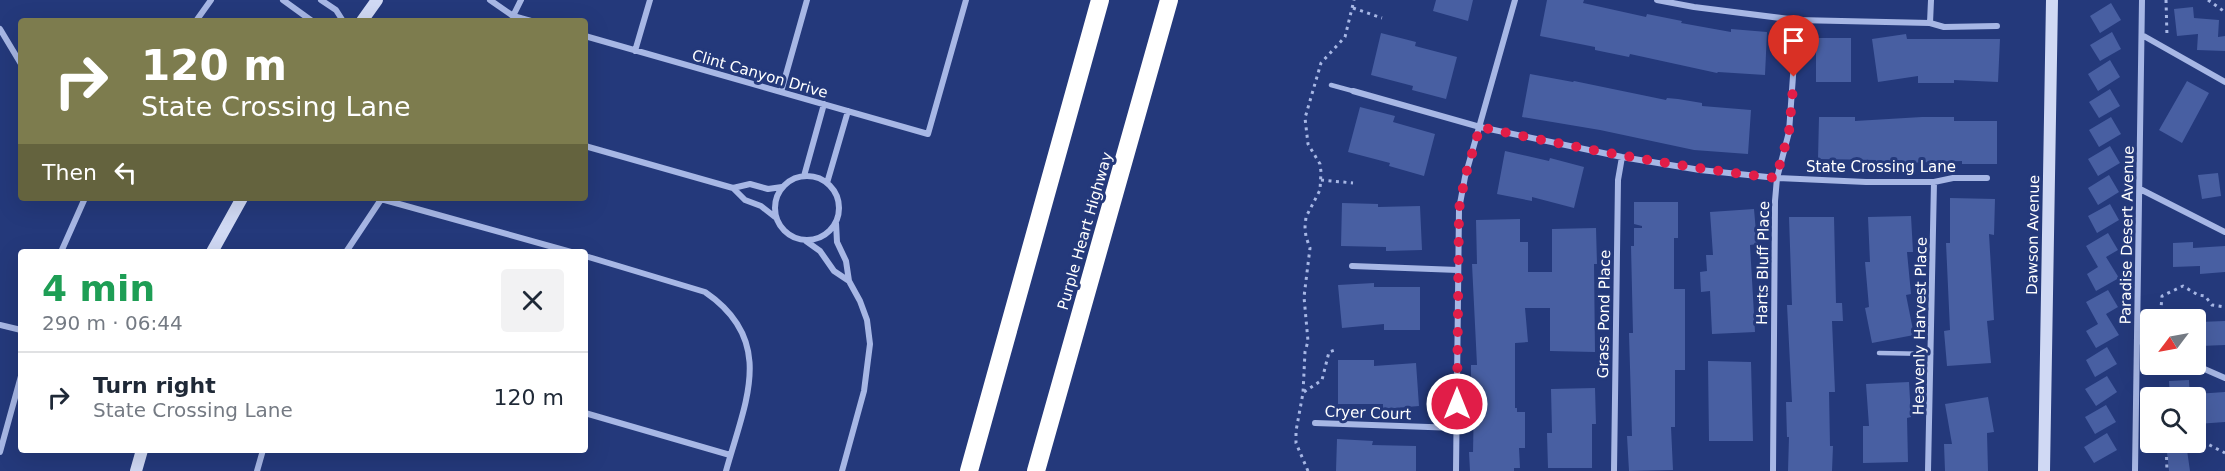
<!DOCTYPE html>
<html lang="en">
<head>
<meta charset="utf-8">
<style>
	:root { --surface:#fff; --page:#f2f2f3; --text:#1f2937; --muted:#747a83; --line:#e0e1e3 }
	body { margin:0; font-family:"DejaVu Sans",sans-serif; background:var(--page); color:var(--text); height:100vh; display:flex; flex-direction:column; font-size:22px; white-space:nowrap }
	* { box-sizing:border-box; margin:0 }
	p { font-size:20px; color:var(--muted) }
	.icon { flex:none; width:33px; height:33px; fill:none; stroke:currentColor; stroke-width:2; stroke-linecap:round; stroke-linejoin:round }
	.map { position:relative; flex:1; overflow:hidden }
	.side { position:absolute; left:18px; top:249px; width:570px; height:204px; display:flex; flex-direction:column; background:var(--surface); border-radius:6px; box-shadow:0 6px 24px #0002 }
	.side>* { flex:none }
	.hud { position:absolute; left:18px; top:18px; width:570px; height:183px; border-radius:6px; box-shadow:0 6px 24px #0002; background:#7d7c4e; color:#fff; overflow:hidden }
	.needle { width:39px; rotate:238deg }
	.fabs { position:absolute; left:2140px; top:309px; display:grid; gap:12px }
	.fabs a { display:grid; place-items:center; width:66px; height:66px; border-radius:6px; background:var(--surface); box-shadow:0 6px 24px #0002; font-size:30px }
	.pin { position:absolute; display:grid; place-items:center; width:51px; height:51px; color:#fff; margin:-62px -26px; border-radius:50% 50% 50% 0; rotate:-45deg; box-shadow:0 0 6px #0007 }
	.pin .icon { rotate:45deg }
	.me { position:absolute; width:66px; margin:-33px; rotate:0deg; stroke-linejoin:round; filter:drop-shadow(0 0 4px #0008) }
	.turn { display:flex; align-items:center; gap:21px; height:126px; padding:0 24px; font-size:27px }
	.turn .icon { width:78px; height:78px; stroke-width:2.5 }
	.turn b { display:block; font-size:42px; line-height:51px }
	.then { display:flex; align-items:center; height:57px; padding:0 24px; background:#0003; gap:12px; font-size:22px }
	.round { display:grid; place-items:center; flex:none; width:63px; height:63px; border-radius:6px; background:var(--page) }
	.overview { display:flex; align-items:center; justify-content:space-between; height:102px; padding:0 24px }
	h1 { font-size:36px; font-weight:700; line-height:45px; color:#1e9e55 }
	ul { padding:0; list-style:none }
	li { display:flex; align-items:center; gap:18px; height:90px; padding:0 24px; border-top:2px solid var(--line) }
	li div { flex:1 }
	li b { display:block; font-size:22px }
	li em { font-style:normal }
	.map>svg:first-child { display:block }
	.building { fill:#485fa2 }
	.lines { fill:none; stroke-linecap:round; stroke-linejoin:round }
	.path { stroke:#a7b7e5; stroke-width:3; stroke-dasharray:3 4.5; stroke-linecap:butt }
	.lane { stroke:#a7b7e5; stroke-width:4.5 }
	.street { stroke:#a7b7e5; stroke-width:6 }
	.secondary { stroke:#d0d9f4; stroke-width:12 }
	.highway { stroke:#fff; stroke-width:18 }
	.route { stroke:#e11d48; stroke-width:10; stroke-dasharray:0 18 }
	.labels { text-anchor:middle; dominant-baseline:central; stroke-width:6; stroke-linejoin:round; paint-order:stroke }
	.street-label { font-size:15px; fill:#fff; stroke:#24397b }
</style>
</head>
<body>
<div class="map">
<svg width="2225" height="471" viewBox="0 0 2225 471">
	<rect width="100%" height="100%" fill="#24397b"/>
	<path class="building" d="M 1436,0 L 1473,0 L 1468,21 L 1433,11 Z
		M 1547,0 L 1584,0 L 1583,3 L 1646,17 L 1647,14 L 1682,21 L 1681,23 L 1731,32 L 1731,29 L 1767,32 L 1765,75 L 1718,72 L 1717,73 L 1630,54 L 1629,57 L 1595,50 L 1595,47 L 1540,36 Z
		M 2111,3 L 2121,20 L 2100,33 L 2090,16 Z
		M 2193,7 L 2194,18 L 2219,20 L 2218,37 L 2225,36 L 2225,51 L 2197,50 L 2198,34 L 2177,36 L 2174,9 Z
		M 2112,32 L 2121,49 L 2100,61 L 2090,45 Z
		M 1381,33 L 1416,42 L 1415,46 L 1457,57 L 1446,99 L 1412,90 L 1413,86 L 1371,75 Z
		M 1906,34 L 1907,39 L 2000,39 L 1998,82 L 1954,80 L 1954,83 L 1918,83 L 1918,76 L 1878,82 L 1872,39 Z
		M 1816,38 L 1851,38 L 1851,82 L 1816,82 Z
		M 2110,60 L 2120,77 L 2098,91 L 2088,74 Z
		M 1530,74 L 1573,82 L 1574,81 L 1666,100 L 1667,98 L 1678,99 L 1702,103 L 1702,106 L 1751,110 L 1748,154 L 1694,150 L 1600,130 L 1522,117 Z
		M 2187,81 L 2209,93 L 2182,143 L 2159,130 Z
		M 2110,89 L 2120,106 L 2099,118 L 2089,102 Z
		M 1360,107 L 1395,116 L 1393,122 L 1435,134 L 1424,176 L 1389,166 L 1390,163 L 1348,152 Z
		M 1819,117 L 1855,117 L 1855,121 L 1922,117 L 1954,117 L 1954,121 L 1997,121 L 1997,164 L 1962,164 L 1962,161 L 1876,164 L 1876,160 L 1818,159 Z
		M 2111,117 L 2121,134 L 2099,147 L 2089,130 Z
		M 2110,146 L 2120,163 L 2098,176 L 2088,159 Z
		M 1505,151 L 1549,161 L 1550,158 L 1584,167 L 1574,208 L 1532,197 L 1532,201 L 1497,194 Z
		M 2218,173 L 2221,196 L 2202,199 L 2198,175 Z
		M 2109,175 L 2119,192 L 2098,205 L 2088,188 Z
		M 1950,198 L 1995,199 L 1994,235 L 1989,234 L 1994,320 L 1987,321 L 1991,363 L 1947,366 L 1944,331 L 1950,330 L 1946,243 L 1950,243 Z
		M 1634,202 L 1678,202 L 1678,238 L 1674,238 L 1674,289 L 1685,289 L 1685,370 L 1675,370 L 1675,427 L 1671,427 L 1673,470 L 1629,471 L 1627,436 L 1632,436 L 1629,333 L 1633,333 L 1631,246 L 1634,246 L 1634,228 L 1642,228 L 1642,226 L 1634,224 Z
		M 1342,203 L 1378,204 L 1378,207 L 1420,206 L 1422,250 L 1386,251 L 1386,247 L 1341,246 Z
		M 2110,204 L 2119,220 L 2097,233 L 2088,216 Z
		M 1754,209 L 1757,244 L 1750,245 L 1755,332 L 1712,334 L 1710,291 L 1701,292 L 1700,272 L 1707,271 L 1706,255 L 1713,255 L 1710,212 Z
		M 1911,216 L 1913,252 L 1907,252 L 1911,294 L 1906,295 L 1914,335 L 1872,343 L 1865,308 L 1869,307 L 1865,262 L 1870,262 L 1868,217 Z
		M 1789,217 L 1834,217 L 1836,303 L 1842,303 L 1843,321 L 1832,321 L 1835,392 L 1829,392 L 1830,446 L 1833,446 L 1832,471 L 1788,471 L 1789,437 L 1787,437 L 1786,402 L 1792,402 L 1787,305 L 1792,305 Z
		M 1520,219 L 1520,242 L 1528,242 L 1528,272 L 1552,272 L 1552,229 L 1596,228 L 1597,264 L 1594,264 L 1595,352 L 1550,351 L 1550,308 L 1525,308 L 1528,342 L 1515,343 L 1515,408 L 1517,408 L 1517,412 L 1525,412 L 1525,448 L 1519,448 L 1520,468 L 1514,468 L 1514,471 L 1470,471 L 1469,452 L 1473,452 L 1474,401 L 1471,401 L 1471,365 L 1477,365 L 1472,264 L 1477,264 L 1476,220 Z
		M 2108,233 L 2118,250 L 2106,257 L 2119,278 L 2096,291 L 2087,274 L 2098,267 L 2086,246 Z
		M 2193,242 L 2193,248 L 2225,246 L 2225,272 L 2200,274 L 2200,266 L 2173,267 L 2173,243 Z
		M 1374,283 L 1374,287 L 1420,287 L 1420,330 L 1384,330 L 1384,324 L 1342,328 L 1338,285 Z
		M 2108,290 L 2118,307 L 2106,314 L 2119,335 L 2096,348 L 2086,331 L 2098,324 L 2086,302 Z
		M 2225,321 L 2225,345 L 2200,346 L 2199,322 Z
		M 2107,347 L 2117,364 L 2095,377 L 2086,360 Z
		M 1338,360 L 1374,360 L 1374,366 L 1416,363 L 1419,406 L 1383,409 L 1383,404 L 1338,404 Z
		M 1708,361 L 1751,362 L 1753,441 L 1709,441 Z
		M 2107,376 L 2117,392 L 2096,406 L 2085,389 Z
		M 2189,380 L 2190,398 L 2170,398 L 2169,381 Z
		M 1909,382 L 1911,417 L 1907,418 L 1908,462 L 1863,463 L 1863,426 L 1869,426 L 1866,384 Z
		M 1595,388 L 1596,424 L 1592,424 L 1592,468 L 1548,468 L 1547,433 L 1552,433 L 1551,389 Z
		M 2225,392 L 2225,422 L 2197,424 L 2196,394 Z
		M 1988,397 L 1994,432 L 1987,433 L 1988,471 L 1945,471 L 1944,444 L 1952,444 L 1945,404 Z
		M 2106,405 L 2116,422 L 2095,434 L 2085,417 Z
		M 2107,433 L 2117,450 L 2094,463 L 2084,447 Z
		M 1337,439 L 1373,441 L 1372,445 L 1416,446 L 1416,471 L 1336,471 Z
		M 2187,450 L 2190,471 L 2169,471 L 2167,452 Z"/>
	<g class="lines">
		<path class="path" d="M 2166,0 L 2167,37
			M 2208,0 L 2225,12
			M 1353,8 L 1382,18
			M 1321,180 L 1353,183
			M 2160,320 L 2162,296 L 2183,286 L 2198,295 L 2205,296 L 2212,305 L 2225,307
			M 1304,392 L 1322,380 L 1329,352 L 1338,349
			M 2196,438 L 2225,453
			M 2166,442 L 2167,471
			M 1308,471 L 1296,443 L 1296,431 L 1303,393 L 1305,352 L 1308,341 L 1304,297 L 1310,248 L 1306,237 L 1305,227 L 1306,217 L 1320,190 L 1321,172 L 1320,164 L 1308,144 L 1305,118 L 1321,63 L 1345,37 L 1354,0"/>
		<path class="lane" d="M 1331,85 L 1353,91
			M 1879,353 L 1931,354"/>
		<path class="street" d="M 283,0 L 312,21
			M 321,0 L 336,10 L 343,21
			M 490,0 L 513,16 L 531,21
			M 1657,0 L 1694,7 L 1797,20 L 1930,23 L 1944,27 L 1997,26
			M 513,16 L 521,0
			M 196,21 L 211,0
			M 1930,23 L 1931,0
			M 0,29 L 21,64
			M 2142,35 L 2225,82
			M 585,36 L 928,134 L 966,0
			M 635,51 L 650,0
			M 1353,91 L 1480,127 L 1622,157 L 1700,170 L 1777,178 L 1866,182 L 1934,182 L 1953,178 L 1987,178
			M 781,92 L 807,0
			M 585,146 L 733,188 L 745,200 L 761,206 L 775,217
			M775 208a32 32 0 1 1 64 0a32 32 0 1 1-64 0Z
			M 804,176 L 824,104
			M 827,183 L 848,111
			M 733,188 L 750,184 L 768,189 L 782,187
			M 2140,189 L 2225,232
			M 381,199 L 571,252
			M 836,223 L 837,242 L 846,261 L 849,281 L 860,301 L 867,320 L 870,344 L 864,391 L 842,471
			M 806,241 L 820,251 L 834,271 L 849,281
			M 61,252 L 85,198
			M 346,252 L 382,198
			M 585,256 L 705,292 C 777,341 745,402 726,471
			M 1352,266 L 1458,270
			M 0,325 L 21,330
			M 2137,340 L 2151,346
			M 2193,364 L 2225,378
			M 585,413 L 730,455
			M 1315,423 L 1457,428
			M 0,452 L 21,376
			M 257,471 L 263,450
			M 1456,471 L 1459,209 L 1465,177 L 1515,0
			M 1614,471 L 1618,180 L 1622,157
			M 1773,471 L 1775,201 L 1777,178 L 1789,132 L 1797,20
			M 1928,471 L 1934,182
			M 2135,471 L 2142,0"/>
		<path class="secondary" d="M 362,21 L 377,0
			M 212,252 L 242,198
			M 136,471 L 142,450
			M 2044,471 L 2052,0"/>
		<path class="highway" d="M 969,471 L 1100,0
			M 1036,471 L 1169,0"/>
	</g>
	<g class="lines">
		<path class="route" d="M 1457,404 L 1459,209 L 1465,177 L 1480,127 C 1578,148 1676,167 1776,178 L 1789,132 L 1794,77"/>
	</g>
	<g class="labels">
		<g class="street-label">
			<text transform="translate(760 74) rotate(16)">Clint Canyon Drive</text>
			<text x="1881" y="167">State Crossing Lane</text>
			<text transform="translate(1085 231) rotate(-74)">Purple Heart Highway</text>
			<text transform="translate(2033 235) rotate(-89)">Dawson Avenue</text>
			<text transform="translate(2127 235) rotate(-89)">Paradise Desert Avenue</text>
			<text transform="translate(1763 263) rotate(-89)">Harts Bluff Place</text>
			<text transform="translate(1604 314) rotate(-89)">Grass Pond Place</text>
			<text transform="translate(1920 326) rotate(-89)">Heavenly Harvest Place</text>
			<text transform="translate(1368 413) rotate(2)">Cryer Court</text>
		</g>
	</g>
</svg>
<div class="fabs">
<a><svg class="needle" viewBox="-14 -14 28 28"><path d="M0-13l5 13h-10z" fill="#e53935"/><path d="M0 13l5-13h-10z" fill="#747a83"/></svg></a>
<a><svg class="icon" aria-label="search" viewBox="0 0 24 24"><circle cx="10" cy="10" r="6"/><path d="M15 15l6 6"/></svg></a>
</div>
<div class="pin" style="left:1794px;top:77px;background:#d93025"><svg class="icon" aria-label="arrive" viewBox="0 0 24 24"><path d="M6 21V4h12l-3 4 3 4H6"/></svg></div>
<svg class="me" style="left:1457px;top:404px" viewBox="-20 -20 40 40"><circle r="17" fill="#e11d48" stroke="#fff" stroke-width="3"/><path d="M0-11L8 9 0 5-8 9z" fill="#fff"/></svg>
<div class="hud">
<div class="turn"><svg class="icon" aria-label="right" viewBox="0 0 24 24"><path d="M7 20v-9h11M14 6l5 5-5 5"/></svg><div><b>120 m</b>State Crossing Lane</div></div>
<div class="then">Then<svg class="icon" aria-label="left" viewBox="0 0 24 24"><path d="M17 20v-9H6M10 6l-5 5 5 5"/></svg></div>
</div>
<section class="side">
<div class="overview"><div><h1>4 min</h1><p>290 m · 06:44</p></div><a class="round"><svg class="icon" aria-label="close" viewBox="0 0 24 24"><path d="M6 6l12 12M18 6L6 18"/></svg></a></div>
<ul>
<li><svg class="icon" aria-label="right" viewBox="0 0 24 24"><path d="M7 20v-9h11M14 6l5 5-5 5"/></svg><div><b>Turn right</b><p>State Crossing Lane</p></div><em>120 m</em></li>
</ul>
</section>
</div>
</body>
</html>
